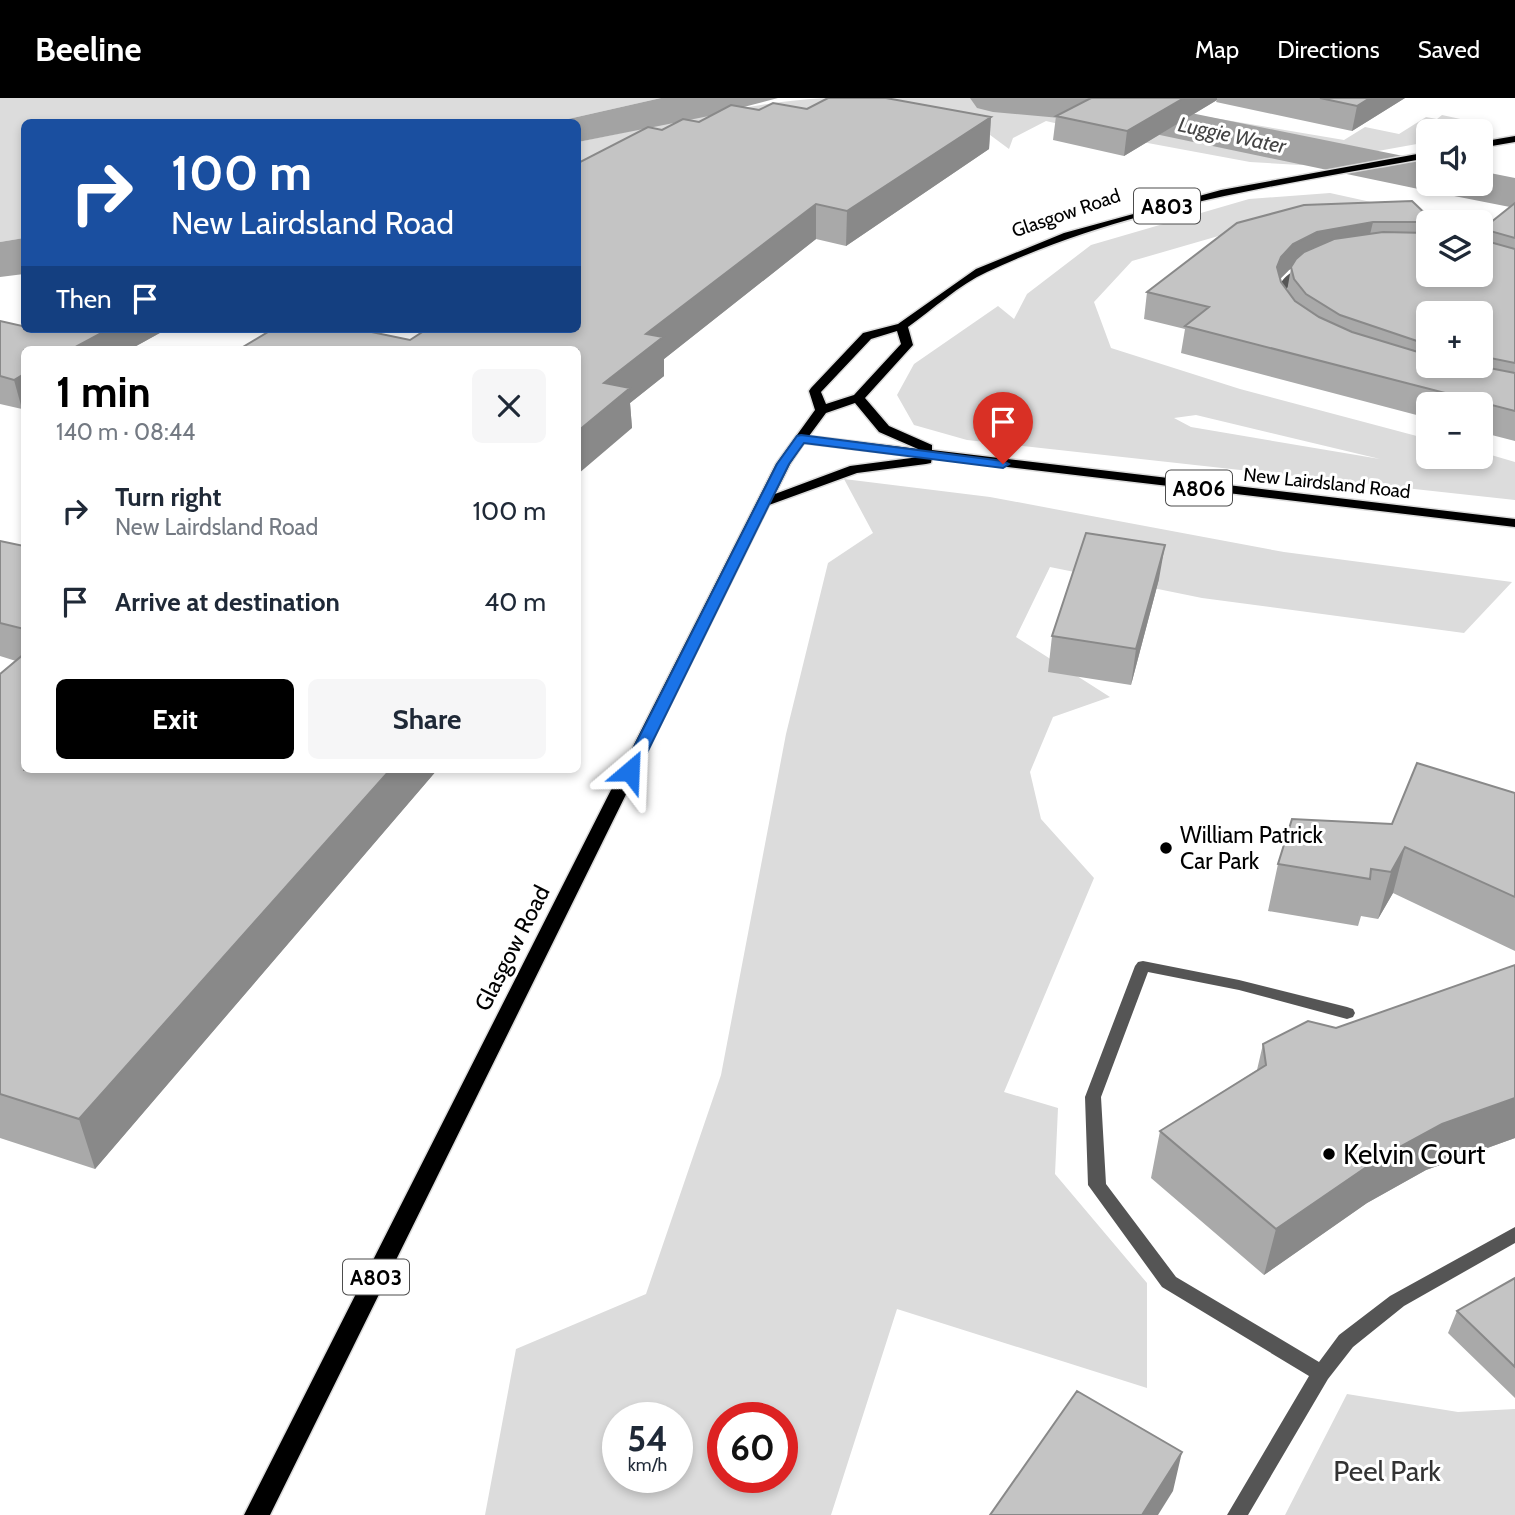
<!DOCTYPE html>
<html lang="en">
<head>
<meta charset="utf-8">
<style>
	:root { --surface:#fff; --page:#f6f6f7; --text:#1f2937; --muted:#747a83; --accent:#000 }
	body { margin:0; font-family:Cabin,sans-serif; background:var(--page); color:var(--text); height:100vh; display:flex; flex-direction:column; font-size:26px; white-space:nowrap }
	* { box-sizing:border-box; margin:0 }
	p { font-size:23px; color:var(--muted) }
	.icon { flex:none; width:38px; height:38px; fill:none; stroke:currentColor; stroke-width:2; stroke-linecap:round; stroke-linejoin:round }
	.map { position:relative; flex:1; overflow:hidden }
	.sheet { position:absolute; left:21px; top:248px; width:560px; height:427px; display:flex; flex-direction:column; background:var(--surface); border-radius:10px; box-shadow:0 4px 10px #0003 }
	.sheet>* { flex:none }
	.top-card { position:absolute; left:21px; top:21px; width:560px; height:214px; border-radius:10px; box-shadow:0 4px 10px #0003; background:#1a4fa0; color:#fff; overflow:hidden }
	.controls { position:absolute; left:1416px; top:21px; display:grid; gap:14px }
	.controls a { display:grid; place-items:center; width:77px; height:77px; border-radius:10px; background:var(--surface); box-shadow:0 4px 10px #0003; font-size:35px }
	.speed { position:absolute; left:602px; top:1304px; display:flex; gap:14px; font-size:35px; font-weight:700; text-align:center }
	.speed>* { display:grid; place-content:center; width:91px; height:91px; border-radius:50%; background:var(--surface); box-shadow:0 4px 10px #0003; line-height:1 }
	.speed small { font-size:18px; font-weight:400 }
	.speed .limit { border:10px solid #d22; background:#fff; color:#111 }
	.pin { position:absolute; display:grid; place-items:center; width:60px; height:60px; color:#fff; margin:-72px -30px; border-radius:50% 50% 50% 0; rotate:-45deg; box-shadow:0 0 7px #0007 }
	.pin .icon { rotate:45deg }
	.me { position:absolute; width:77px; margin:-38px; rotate:26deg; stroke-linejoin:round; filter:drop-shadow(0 0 5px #0008) }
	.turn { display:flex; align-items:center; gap:24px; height:147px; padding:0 35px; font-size:32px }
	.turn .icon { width:91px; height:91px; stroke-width:2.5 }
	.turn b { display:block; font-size:49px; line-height:60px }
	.then { display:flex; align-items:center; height:66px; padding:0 35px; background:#0003; gap:14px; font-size:26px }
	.round { display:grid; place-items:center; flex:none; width:74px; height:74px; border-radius:10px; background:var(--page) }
	.summary { display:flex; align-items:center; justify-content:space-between; height:119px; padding:0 35px }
	h1 { font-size:42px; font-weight:700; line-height:52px; color:var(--accent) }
	.cta { display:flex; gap:14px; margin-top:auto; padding:14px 35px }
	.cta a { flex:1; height:80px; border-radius:10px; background:var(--accent); color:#fff; font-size:28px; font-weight:700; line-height:80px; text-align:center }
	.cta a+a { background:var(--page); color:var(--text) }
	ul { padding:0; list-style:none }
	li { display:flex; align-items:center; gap:21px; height:91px; padding:0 35px }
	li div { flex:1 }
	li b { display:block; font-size:26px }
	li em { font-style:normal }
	header { display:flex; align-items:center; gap:42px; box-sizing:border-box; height:98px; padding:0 35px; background:var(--accent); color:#fff }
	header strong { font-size:33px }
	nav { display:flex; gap:38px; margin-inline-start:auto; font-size:24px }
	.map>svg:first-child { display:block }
	.green { fill:#dcdcdc; fill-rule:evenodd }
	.water { fill:#a3a3a3 }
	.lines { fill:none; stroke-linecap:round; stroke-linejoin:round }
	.river { fill:#a3a3a3; fill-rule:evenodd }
	.primary-casing { stroke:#dbdbdb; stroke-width:3 }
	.minor { fill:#555; fill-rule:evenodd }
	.primary { fill:#000; fill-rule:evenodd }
	.wall { fill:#a9a9a9; fill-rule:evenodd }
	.shaded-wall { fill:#898989 }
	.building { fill:#c4c4c4; stroke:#898989; stroke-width:2 }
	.route { fill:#1a73e8; stroke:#114b97; stroke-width:2 }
	.poi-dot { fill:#000; stroke:#fff; stroke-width:2.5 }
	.labels { text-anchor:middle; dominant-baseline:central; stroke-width:6; stroke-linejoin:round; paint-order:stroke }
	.far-street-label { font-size:19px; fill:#000; stroke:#fff }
	.far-water-label { font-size:21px; font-style:italic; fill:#444; stroke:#fff }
	.shield { fill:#fff; stroke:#4c4c4c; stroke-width:2 }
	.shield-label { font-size:21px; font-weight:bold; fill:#000 }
	.poi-label { font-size:23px; fill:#000; stroke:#fff; text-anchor:start }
	.street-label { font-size:23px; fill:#000; stroke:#fff }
	.near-poi-label { font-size:28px; fill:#000; stroke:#fff; text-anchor:start }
	.near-park-label { font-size:28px; fill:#333; stroke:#fff }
</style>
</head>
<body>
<header>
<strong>Beeline</strong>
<nav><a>Map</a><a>Directions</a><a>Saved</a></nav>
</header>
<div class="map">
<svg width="1515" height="1417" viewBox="0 0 1515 1417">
	<rect width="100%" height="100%" fill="#fff"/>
	<path class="green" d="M 0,0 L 661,0 L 555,24 L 24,24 L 24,140 L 0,144 Z
		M 823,0 L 1095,0 L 1344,42 L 1365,29 L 1399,36 L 1426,19 L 1437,21 L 1442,17 L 1465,22 L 1491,33 L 1428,33 L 1428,44 L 1300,67 L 1250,64 L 1110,38 L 1046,23 L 1013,40 L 1009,51 L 982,31 L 813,9 L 578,67 L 578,44 L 592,41 C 668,26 745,5 823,0 Z
		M 1330,95 L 1462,124 L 1428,124 L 1305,113 L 1132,163 L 1094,204 L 1111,250 L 1240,291 L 1428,341 L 1428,359 L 1480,359 L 1481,354 L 1515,364 L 1515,402 L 967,342 L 914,327 L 897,297 L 914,266 L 998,208 L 1014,221 L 1027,196 L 1091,147 L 1249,101 ZM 1196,317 L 1380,361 L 1191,329 L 1174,320 Z
		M 844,381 L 990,399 L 1284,454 L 1512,484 L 1464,535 L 1202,500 L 1050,469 L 1016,539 L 1110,599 L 1053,619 L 1030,674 L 1041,721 L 1094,780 L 1004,994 L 1058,1010 L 1055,1076 L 1147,1185 L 1147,1290 L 897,1211 L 831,1417 L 485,1417 L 516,1251 L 646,1196 L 721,977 L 786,636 L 828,465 L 873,435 ZM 618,1320 L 677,1320 L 677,1379 L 618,1379 ZM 723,1320 L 782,1320 L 782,1379 L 723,1379 Z
		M 1347,1296 L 1458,1314 L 1515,1311 L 1515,1417 L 1285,1417 Z"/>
	<path class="water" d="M 661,0 L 778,0 L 709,18 L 578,44 L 578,24 L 555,24 Z
		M 24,140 L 24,176 L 0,179 L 0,144 Z"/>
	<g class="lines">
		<path class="river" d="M 970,0 L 1117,0 L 1428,63 L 1428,86 L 1480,86 L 1480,73 L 1515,80 L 1515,110 L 1449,97 L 1444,89 L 1428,93 L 1093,23 L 993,14 L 977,10 Z"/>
		<g class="primary-casing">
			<path id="primary" d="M 1515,38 L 1515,44 L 1480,50 L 1480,44 Z
				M 1428,54 L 1428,60 C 1279,87 1125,109 987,174 C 959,187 933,211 908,229 L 913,247 L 865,300 L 889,328 L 932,347 L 932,352 L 1515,421 L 1515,429 L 932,360 L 931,365 L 926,366 L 857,375 L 769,407 L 270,1417 L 244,1417 L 776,366 L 815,312 L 809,293 L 811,290 L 863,235 L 898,226 L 976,171 L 1064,135 L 1221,92 ZM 897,233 L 901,246 L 854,297 L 826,306 L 821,294 L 871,241 ZM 855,305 L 879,334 L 918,351 L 809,338 L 826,315 ZM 804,345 L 919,359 L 850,368 L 775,396 L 790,366 Z"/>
		</g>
		<path class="minor" d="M 1303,167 L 1310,169 L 1290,184 L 1282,204 L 1276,204 C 1274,186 1288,175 1303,167 Z
			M 1143,863 L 1239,882 L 1347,909 L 1353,911 L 1355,915 L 1353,919 L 1347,921 L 1239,892 L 1148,874 L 1101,999 L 1106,1086 L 1176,1179 L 1319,1264 L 1339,1237 L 1390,1198 L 1515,1129 L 1515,1145 L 1404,1208 L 1353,1249 L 1328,1281 L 1248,1417 L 1227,1417 L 1309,1278 L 1162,1189 L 1088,1087 L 1085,999 L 1135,868 L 1138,864 Z"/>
		<use href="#primary" class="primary"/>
	</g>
	<path class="wall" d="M 1091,0 L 1405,0 L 1352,33 L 1216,4 L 1217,2 L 1124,58 L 1053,42 L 1056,18 Z
		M 807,11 L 991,19 L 989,51 L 846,148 L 816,141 L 664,261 L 664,278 L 630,305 L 632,330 L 410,242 L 578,231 L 662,32 L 759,12 Z
		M 1515,105 L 1515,343 L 1480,334 L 1480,306 L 1428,306 L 1428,320 L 1181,255 L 1185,231 L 1144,221 L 1147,194 L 1237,125 L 1428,124 L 1428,177 ZM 1291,170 L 1287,193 L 1281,184 L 1280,181 ZM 1428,215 L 1480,215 L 1480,268 L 1428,268 Z
		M 0,223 L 22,228 L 24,231 L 167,231 L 129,252 L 24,252 L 22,311 L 0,306 Z
		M 0,443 L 24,448 L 24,672 L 437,672 L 95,1071 L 0,1040 L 0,576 L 16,563 L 0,558 Z
		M 1159,481 L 1131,587 L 1048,574 L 1052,538 Z
		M 1515,695 L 1515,853 L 1393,795 L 1378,821 L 1361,818 L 1358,828 L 1268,813 L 1278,766 L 1392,726 Z
		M 1515,867 L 1515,1040 L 1426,1072 L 1367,1105 L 1264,1177 L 1151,1080 L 1160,1033 L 1257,972 L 1263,946 L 1336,930 Z
		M 1515,1180 L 1515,1300 L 1448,1235 L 1457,1213 Z"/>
	<path class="shaded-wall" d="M 1184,0 L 1217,0 L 1217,2 L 1124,58 L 1127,33 Z
		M 1370,0 L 1405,0 L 1352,33 L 1357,8 Z
		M 991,19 L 989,51 L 846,148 L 847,113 Z
		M 816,106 L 816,141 L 664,261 L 664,278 L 630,305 L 632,330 L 578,376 L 578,333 L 604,285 L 646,236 Z
		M 1373,124 L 1367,149 L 1312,159 L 1289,172 L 1277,184 L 1277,169 L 1281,159 L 1293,146 L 1317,134 Z
		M 109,231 L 167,231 L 129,252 L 70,252 Z
		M 24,276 L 24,310 L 22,311 L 14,282 Z
		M 1165,447 L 1159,481 L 1131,587 L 1136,551 Z
		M 390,672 L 437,672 L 95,1071 L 79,1021 Z
		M 1405,749 L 1393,795 L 1378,821 L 1391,774 Z
		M 1515,1000 L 1515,1040 L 1426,1072 L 1367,1105 L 1264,1177 L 1276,1131 L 1381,1059 L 1442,1026 Z
		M 1182,1354 L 1173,1393 L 1158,1417 L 1142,1417 Z"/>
	<path class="building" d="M 828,0 L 886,0 L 991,19 L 847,113 L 816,106 L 646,236 L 663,239 L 604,285 L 630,290 L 578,333 L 578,252 L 238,252 L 273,231 L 357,231 L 410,242 L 427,231 L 578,231 L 578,65 L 648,29 L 662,32 L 683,21 L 699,24 L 731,7 L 759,12 L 773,5 L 807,11 Z
		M 1091,0 L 1184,0 L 1127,33 L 1056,18 Z
		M 1320,0 L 1370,0 L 1357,8 Z
		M 1412,103 L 1434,124 L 1373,124 L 1317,134 L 1293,146 L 1281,159 L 1277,169 L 1281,184 L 1295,203 L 1319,219 L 1352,234 L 1428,257 L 1428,268 L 1479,268 L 1515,275 L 1515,313 L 1185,228 L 1209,209 L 1147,194 L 1237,125 L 1304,107 Z
		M 1515,105 L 1515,140 L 1487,132 L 1484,135 L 1486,143 L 1515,151 L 1515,265 L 1480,258 L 1480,215 L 1428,215 L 1428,246 L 1417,243 L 1340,217 L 1306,196 L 1294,181 L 1291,169 L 1296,161 L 1304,154 L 1334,141 L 1383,134 L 1428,135 L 1428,177 L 1480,177 L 1480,133 Z
		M 0,223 L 22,228 L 24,226 L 24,231 L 109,231 L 70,252 L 24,252 L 24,276 L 14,282 L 0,278 Z
		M 1086,435 L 1165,447 L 1136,551 L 1052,538 Z
		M 0,443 L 24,448 L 24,531 L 0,525 Z
		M 24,556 L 24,672 L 390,672 L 79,1021 L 0,996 L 0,576 Z
		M 1417,665 L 1515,695 L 1515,799 L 1405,749 L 1391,774 L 1371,771 L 1370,781 L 1278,766 L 1292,721 L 1392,726 Z
		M 1515,867 L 1515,1000 L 1442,1026 L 1381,1059 L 1276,1131 L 1160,1033 L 1266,967 L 1263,946 L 1308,923 L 1336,930 Z
		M 1515,1180 L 1515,1269 L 1457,1213 Z
		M 1077,1293 L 1182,1354 L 1142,1417 L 990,1417 Z"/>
	<path class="route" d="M 801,337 L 1003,363 L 1009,366 L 1003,370 L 804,345 L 789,366 L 638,673 L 636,676 L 625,676 L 622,673 L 777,366 L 797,338 Z"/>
	<g class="poi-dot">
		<circle cx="1166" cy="750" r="7"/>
		<circle cx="1329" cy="1056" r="7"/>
	</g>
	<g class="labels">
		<g class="far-street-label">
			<text transform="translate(1066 115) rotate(-19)">Glasgow Road</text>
			<text transform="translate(1327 385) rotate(6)">New Lairdsland Road</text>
		</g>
		<g class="far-water-label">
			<text transform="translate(1232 37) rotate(12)">Luggie Water</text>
		</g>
		<g class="shield">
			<rect x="1134" y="90.5" width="66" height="35" rx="5"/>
			<rect x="1166" y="372.5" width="66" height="35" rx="5"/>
			<rect x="343" y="1161.5" width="66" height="35" rx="5"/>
		</g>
		<g class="shield-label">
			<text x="1167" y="108">A803</text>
			<text x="1199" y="390">A806</text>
			<text x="376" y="1179">A803</text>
		</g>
		<g class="poi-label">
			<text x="1180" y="737">William Patrick<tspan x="1180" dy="26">Car Park</tspan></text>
		</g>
		<g class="street-label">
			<text transform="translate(512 850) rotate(-63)">Glasgow Road</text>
		</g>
		<g class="near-poi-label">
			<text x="1343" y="1056">Kelvin Court</text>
		</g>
		<g class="near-park-label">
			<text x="1387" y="1373">Peel Park</text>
		</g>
	</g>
</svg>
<div class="controls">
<a><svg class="icon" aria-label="sound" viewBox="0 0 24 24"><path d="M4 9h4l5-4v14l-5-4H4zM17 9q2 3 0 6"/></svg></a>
<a><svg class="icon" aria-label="layers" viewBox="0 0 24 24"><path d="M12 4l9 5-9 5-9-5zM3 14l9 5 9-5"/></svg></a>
<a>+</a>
<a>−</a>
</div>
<div class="speed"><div>54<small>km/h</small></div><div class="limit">60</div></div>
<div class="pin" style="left:1003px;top:366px;background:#d93025"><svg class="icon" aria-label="arrive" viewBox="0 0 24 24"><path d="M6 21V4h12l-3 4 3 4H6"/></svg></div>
<svg class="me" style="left:630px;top:673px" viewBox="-20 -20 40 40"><path d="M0-17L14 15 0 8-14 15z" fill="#1a73e8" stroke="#fff" stroke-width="4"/></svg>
<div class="top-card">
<div class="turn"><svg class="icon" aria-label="right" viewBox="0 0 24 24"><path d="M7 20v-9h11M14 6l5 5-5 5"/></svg><div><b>100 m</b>New Lairdsland Road</div></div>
<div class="then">Then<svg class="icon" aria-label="arrive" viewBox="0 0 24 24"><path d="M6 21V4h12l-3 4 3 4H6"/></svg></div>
</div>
<section class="sheet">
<div class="summary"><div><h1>1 min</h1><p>140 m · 08:44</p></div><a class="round"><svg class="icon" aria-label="close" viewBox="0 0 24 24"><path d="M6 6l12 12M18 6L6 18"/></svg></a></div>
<ul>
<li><svg class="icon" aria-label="right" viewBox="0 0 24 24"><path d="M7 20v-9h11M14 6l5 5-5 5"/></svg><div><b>Turn right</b><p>New Lairdsland Road</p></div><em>100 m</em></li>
<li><svg class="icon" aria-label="arrive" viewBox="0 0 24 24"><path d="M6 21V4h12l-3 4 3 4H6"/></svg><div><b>Arrive at destination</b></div><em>40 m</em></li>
</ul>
<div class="cta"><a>Exit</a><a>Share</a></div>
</section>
</div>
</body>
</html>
